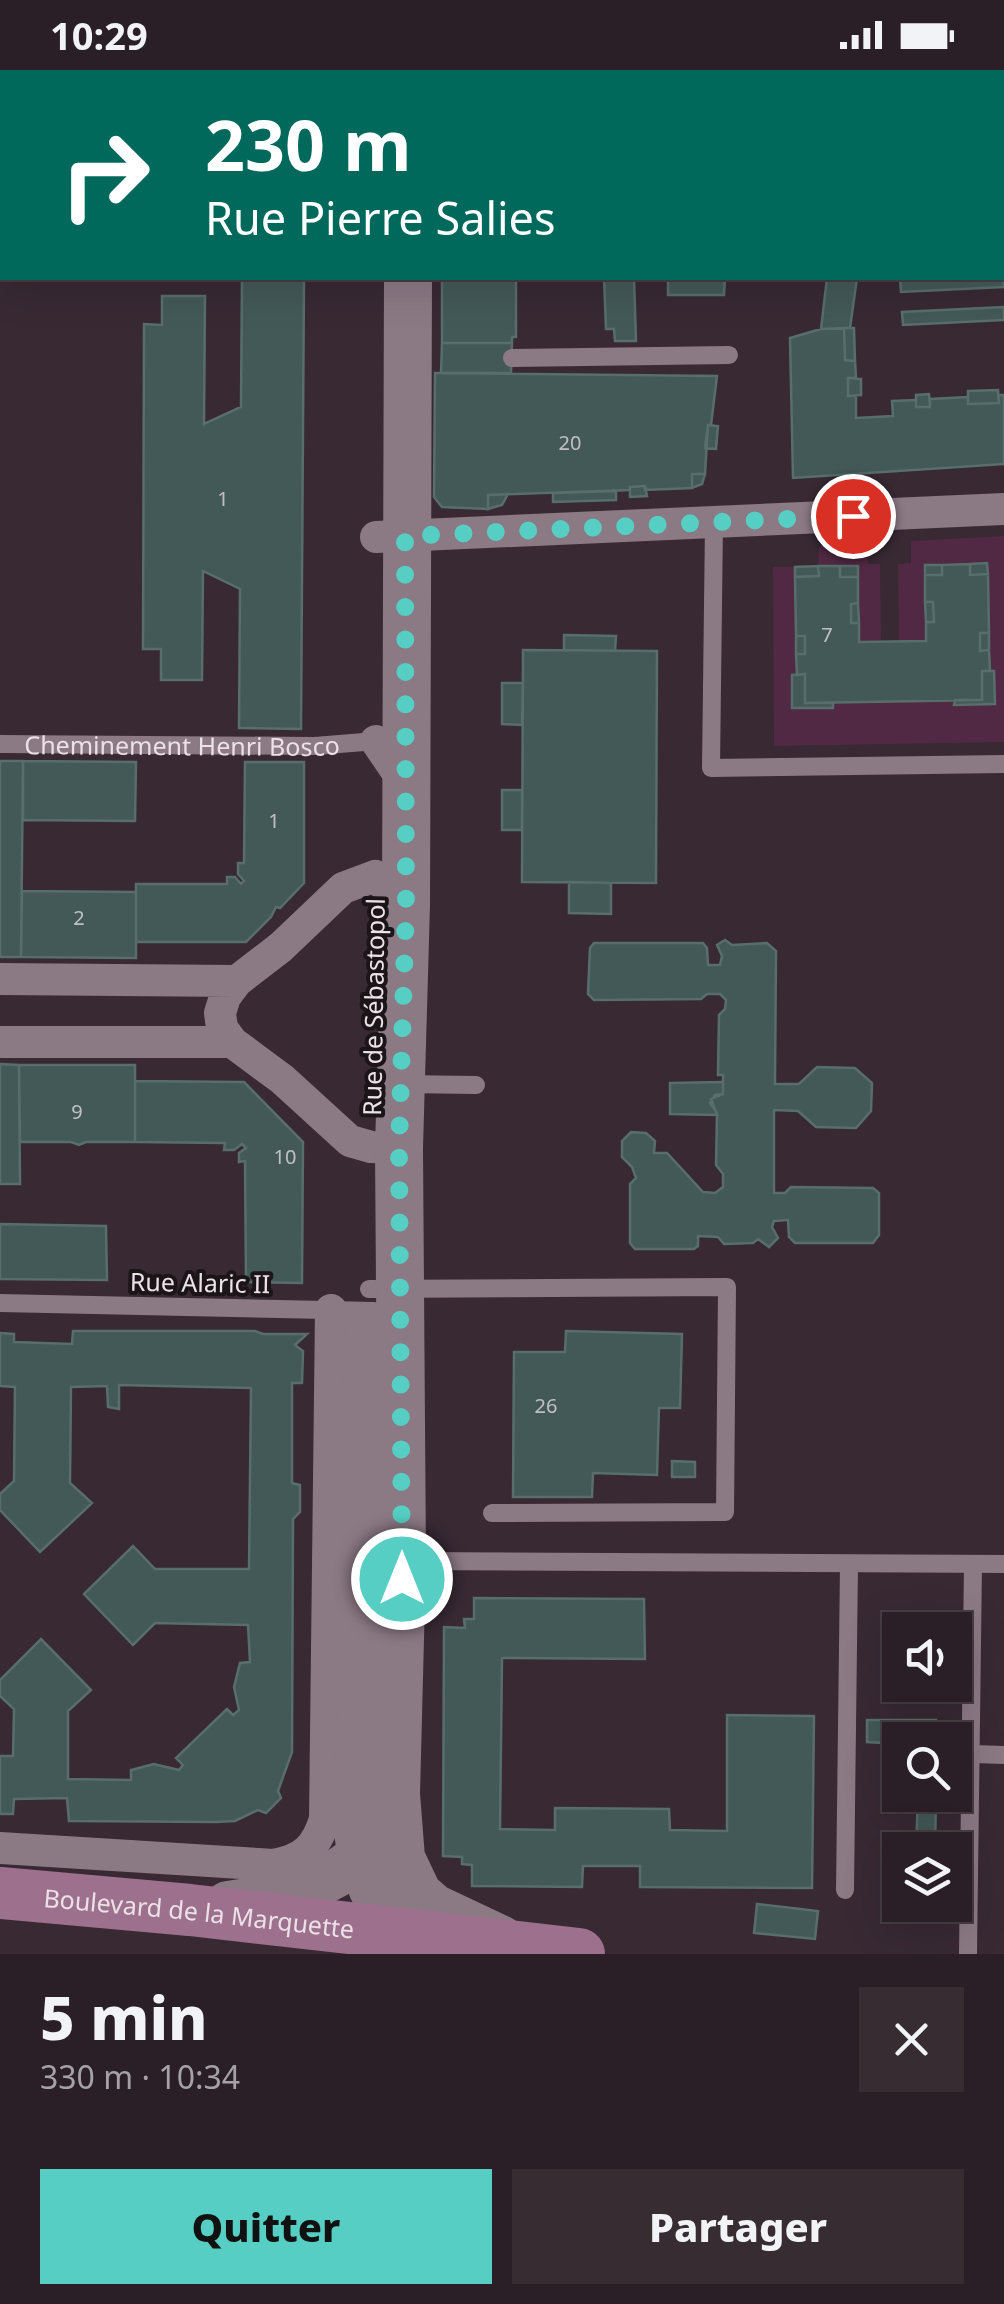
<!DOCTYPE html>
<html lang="fr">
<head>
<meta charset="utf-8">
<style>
	:root { --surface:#2a1f26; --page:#362c32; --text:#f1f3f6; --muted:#a5a2a7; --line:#463d43; --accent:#56cec3 }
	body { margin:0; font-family:"Noto Sans",sans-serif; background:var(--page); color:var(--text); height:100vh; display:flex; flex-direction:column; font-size:38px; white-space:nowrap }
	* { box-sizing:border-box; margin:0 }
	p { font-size:32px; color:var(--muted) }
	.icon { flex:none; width:55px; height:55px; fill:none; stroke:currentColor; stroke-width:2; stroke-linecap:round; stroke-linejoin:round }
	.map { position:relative; height:1884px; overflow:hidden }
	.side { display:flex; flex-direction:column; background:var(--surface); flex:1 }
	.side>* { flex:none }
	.hud { position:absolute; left:0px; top:0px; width:1005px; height:210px; box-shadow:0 10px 40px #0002,0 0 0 2px var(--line); background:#00695c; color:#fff; overflow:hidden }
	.tools { position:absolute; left:882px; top:1542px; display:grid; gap:20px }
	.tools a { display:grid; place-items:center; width:90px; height:90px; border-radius:0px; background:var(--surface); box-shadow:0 10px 40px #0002,0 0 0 2px var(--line); font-size:50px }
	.pin { position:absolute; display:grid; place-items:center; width:85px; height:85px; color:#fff; margin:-42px; border:5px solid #fff; border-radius:50%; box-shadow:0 2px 10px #0007 }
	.me { position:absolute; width:110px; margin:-55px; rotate:0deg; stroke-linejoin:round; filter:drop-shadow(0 0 8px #0008) }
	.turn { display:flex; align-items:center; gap:35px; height:210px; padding:0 40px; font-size:45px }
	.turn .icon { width:130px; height:130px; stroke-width:2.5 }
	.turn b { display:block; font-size:70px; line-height:85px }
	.round { display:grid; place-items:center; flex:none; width:105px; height:105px; border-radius:0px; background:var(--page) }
	.overview { display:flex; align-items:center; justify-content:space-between; height:170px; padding:0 40px }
	h1 { font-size:60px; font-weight:800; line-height:75px }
	.primary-button { display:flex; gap:20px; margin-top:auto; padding:20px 40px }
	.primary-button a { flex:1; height:115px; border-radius:0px; background:var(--accent); color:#111; font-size:40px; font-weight:800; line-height:115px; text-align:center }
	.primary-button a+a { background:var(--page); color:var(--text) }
	.status { display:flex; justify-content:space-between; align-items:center; height:70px; padding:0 50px; background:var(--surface); direction:ltr }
	.status svg { height:28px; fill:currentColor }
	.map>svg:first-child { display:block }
	.green { fill:#512944 }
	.building { fill:#435957; stroke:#576e6b; stroke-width:2.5 }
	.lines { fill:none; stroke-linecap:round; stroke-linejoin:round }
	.lane { stroke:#8b7984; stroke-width:18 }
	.street { stroke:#8b7984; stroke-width:32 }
	.secondary { stroke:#8b7984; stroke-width:48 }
	.primary { stroke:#9d718e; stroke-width:52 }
	.route { stroke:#56cec3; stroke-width:18; stroke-dasharray:0 32.4 }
	.labels { text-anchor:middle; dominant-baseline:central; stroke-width:8; stroke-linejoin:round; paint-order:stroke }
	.number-label { font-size:20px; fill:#c1bfc3 }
	.street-label { font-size:25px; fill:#ebe1e7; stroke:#1b1419 }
</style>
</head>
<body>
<div class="status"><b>10:29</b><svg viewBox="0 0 49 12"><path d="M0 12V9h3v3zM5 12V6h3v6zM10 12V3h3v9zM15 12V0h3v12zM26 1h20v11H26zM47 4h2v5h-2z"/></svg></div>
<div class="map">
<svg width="1004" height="1884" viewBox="0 0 1004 1884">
	<rect width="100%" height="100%" fill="#382933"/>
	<path class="green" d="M 1004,466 L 1004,672 L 774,676 L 773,497 L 795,497 L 797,605 L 792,605 L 793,638 L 832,638 L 833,633 L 955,630 L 955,635 L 994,634 L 994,602 L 990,601 L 987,494 L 925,495 L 926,571 L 899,571 L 898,494 L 911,493 L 911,471 Z
		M 867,473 L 868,494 L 880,494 L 881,572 L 859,572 L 857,496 L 818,496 L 819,476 Z"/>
	<path class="building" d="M 0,22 L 2,22 L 2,142 L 0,130 Z
		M 1002,176 L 1004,217 L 901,222 L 900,208 L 1002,208 Z
		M 242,208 L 304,208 L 301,659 L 239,658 L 240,519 L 203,501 L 202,610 L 161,610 L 161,579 L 143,579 L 144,254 L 162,255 L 162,226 L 205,226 L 204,354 L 241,337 Z
		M 442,208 L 516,208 L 516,267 L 512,267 L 512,273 L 442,273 Z
		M 604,208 L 634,208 L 636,271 L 615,271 L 614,259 L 606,259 Z
		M 668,208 L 725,208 L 724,225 L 668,225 Z
		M 827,208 L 857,208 L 850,258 L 821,259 Z
		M 1004,237 L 1004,250 L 903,255 L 902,242 Z
		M 844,258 L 845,290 L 855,291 L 856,308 L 848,308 L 848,326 L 856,326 L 856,348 L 893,346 L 892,331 L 916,330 L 916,337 L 930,337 L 930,329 L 968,327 L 968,334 L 999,333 L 998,325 L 1004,325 L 1004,394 L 793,408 L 790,268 L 821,259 Z
		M 844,258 L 854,258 L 855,291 L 845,290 Z
		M 442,273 L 512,273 L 511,303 L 441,303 Z
		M 435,303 L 717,306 L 711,355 L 708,355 L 705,404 L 692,404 L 692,418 L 645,420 L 645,416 L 630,417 L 630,420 L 488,425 L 488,439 L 442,437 L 434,427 Z
		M 848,308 L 861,309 L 861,325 L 848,326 Z
		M 998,320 L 999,333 L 968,334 L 968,321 Z
		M 929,324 L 930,337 L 916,337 L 916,325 Z
		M 708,355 L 718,356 L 716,379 L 705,378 Z
		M 692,404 L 705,404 L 702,414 L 692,418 Z
		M 645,416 L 647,426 L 630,427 L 630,417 Z
		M 616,421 L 616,430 L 553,432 L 553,423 Z
		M 508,424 L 502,435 L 488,439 L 488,425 Z
		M 987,493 L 988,504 L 970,505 L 970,494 Z
		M 970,494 L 970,505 L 988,504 L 989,563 L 980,563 L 980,581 L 989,580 L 990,601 L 982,601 L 982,630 L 805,633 L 805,604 L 797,605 L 796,584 L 805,584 L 805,566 L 796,566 L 795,507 L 819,506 L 818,496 L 840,496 L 840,507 L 858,507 L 858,533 L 851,534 L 851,553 L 859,553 L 859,572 L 926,571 L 926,552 L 934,552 L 933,532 L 925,532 L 925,505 L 942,505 L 942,495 Z
		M 925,495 L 942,495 L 942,505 L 925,505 Z
		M 818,496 L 819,506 L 795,507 L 795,497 Z
		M 840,496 L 858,496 L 858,507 L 840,507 Z
		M 925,532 L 933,532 L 934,552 L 926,552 Z
		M 858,533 L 859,553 L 851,553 L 851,534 Z
		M 980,563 L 989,563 L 989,580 L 980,581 Z
		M 564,565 L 616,566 L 615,581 L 564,580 Z
		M 796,566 L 805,566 L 805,584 L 796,584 Z
		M 523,580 L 657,581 L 656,813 L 522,812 Z
		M 982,601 L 994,601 L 995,634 L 954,635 L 955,630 L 982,630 Z
		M 805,604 L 805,633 L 833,633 L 833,638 L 792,638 L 792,605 Z
		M 502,613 L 523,613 L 522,655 L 502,654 Z
		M 0,691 L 23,691 L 21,887 L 0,887 Z
		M 23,691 L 136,692 L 135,751 L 23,750 Z
		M 245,692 L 304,692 L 304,813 L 280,838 L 276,837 L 271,847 L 246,872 L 136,872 L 136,814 L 227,814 L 227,807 L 235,807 L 241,814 L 244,811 L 238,804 L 238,793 L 244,793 Z
		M 502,720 L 522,720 L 522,760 L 502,760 Z
		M 569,812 L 611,813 L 611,844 L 569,843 Z
		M 22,821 L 136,822 L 136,888 L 21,887 Z
		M 725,870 L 732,875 L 767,873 L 776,881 L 775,1014 L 799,1014 L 817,997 L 855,998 L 872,1013 L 871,1041 L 856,1058 L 816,1057 L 798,1041 L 774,1040 L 774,1123 L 785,1123 L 791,1117 L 873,1118 L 879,1123 L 879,1165 L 873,1173 L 795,1173 L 789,1167 L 788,1150 L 774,1151 L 772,1157 L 778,1168 L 769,1177 L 758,1169 L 753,1173 L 724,1174 L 718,1167 L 698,1166 L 698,1176 L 694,1179 L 635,1179 L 630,1173 L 630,1114 L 636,1108 L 632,1097 L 622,1087 L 622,1071 L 631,1062 L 646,1063 L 655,1071 L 654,1083 L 667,1083 L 703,1122 L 715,1123 L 723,1117 L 723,1104 L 716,1095 L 717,1043 L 710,1033 L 715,1025 L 723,1024 L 723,1005 L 718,1005 L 719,945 L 725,939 L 726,930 L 720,924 L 707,924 L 701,929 L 594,930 L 588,924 L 590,878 L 594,873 L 703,873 L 707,878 L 708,895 L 720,895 L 722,886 L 717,875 Z
		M 0,994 L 19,995 L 20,1114 L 0,1114 Z
		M 19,995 L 135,995 L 135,1072 L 86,1072 L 79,1075 L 71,1072 L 20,1072 Z
		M 135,1011 L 244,1012 L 303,1072 L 302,1213 L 246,1212 L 245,1091 L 239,1092 L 239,1083 L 246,1078 L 242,1074 L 234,1080 L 224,1080 L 225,1073 L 135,1072 Z
		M 723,1012 L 723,1024 L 711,1029 L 717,1045 L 670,1044 L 670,1013 Z
		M 0,1154 L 106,1156 L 107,1210 L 0,1209 Z
		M 73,1261 L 255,1261 L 263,1264 L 307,1264 L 295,1275 L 303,1281 L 302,1313 L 292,1313 L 292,1413 L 300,1415 L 300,1442 L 293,1449 L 292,1682 L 278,1721 L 281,1728 L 266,1743 L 258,1740 L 235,1751 L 215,1752 L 69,1751 L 67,1728 L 14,1729 L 13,1744 L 0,1744 L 0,1686 L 13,1686 L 14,1639 L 0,1626 L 0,1610 L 41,1569 L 91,1620 L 68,1641 L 68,1709 L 131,1710 L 131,1700 L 154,1694 L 179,1700 L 183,1695 L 176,1688 L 227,1639 L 233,1645 L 239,1640 L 234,1617 L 240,1593 L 250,1592 L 248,1555 L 155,1553 L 133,1575 L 84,1524 L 133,1476 L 155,1499 L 249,1499 L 251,1318 L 119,1315 L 119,1339 L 108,1337 L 107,1316 L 71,1317 L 70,1413 L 92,1433 L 40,1482 L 0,1440 L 0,1424 L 14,1411 L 15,1317 L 0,1316 L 0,1263 L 14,1264 L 14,1272 L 72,1274 Z
		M 566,1261 L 682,1264 L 680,1338 L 659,1338 L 657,1405 L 593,1403 L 592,1427 L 513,1427 L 514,1282 L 565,1282 Z
		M 672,1391 L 695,1392 L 695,1407 L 672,1407 Z
		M 474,1528 L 644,1529 L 645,1589 L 502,1588 L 500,1759 L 555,1760 L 555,1738 L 669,1739 L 670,1760 L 727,1761 L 727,1645 L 814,1646 L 812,1818 L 640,1817 L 640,1796 L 583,1796 L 582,1817 L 472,1816 L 472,1795 L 462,1794 L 462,1787 L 443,1786 L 444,1557 L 465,1558 L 464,1549 L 474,1549 Z
		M 867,1650 L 936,1650 L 936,1670 L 900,1670 L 900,1738 L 884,1738 L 884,1673 L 867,1672 Z
		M 918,1725 L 936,1725 L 935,1780 L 916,1780 Z
		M 757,1834 L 818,1841 L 815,1869 L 754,1863 Z"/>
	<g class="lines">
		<g class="lane">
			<path d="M 0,176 L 2,176"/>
			<path d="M 512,288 L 729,285"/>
			<path d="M 714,453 L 711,698 L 1004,694"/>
			<path id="s1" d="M 0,674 L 315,676 L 376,671"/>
			<path d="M 402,1014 L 476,1015"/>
			<path d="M 369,1219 L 727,1217 L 725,1442 L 492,1443"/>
			<path d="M 0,1233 L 374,1241"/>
			<path d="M 405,1491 L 1004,1494"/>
			<path d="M 972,1684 L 1004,1685"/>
			<path d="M 845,1820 L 849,1495"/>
			<path d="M 968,1884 L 973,1494"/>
		</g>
		<path class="street" d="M 376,467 L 1004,439
			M 376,671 L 404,712
			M 0,909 L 237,911
			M 0,972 L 232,972
			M 399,1078 L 371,1077 L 350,1071 L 282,1009 L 232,972 L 222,958 L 220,943 L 225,927 L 237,911 L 281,877 L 343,818 L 375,806 L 406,835
			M 0,1778 L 274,1795 C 304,1789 316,1778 325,1749 L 331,1240"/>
		<path class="secondary" d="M 387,2 L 389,0
			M 408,208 L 406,835 L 399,1078 L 402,1491 L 396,1724 L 401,1788 L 418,1824 L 434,1838 L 500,1869
			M 369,1256 L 358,1762 C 363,1804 375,1836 407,1864
			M 228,1835 C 280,1828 351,1813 378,1762"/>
		<path class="primary" id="s2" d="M 0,1823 L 190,1840 L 579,1884"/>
	</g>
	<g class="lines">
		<path class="route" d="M 402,1509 L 399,1078 L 406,835 L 405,466 L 853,446"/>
	</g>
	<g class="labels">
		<g class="number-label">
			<text x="570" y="372">20</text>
			<text x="223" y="428">1</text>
			<text x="827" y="564">7</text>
			<text x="274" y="750">1</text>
			<text x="79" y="847">2</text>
			<text x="77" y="1041">9</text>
			<text x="285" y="1086">10</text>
			<text x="546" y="1335">26</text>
		</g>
		<g class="street-label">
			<text stroke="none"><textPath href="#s1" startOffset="182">Cheminement Henri Bosco</textPath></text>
			<text transform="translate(373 937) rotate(-89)">Rue de Sébastopol</text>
			<text transform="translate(200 1212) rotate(1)">Rue Alaric II</text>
			<text stroke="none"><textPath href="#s2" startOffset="200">Boulevard de la Marquette</textPath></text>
		</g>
	</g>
</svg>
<div class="tools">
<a><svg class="icon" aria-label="sound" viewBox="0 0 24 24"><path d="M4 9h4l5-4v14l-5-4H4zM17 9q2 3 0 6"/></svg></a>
<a><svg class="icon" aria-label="search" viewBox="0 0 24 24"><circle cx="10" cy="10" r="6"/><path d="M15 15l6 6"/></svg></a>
<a><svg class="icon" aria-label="layers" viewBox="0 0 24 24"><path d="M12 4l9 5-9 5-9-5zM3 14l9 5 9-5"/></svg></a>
</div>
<div class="pin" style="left:853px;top:446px;background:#d93025"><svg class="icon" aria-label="arrive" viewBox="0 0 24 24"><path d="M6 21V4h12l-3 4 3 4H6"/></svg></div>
<svg class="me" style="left:402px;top:1509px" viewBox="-20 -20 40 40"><circle r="17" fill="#56cec3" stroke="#fff" stroke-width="3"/><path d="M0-11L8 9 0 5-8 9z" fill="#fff"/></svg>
<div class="hud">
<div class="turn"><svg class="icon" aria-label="right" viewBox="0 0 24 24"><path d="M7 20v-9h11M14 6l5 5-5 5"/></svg><div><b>230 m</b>Rue Pierre Salies</div></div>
</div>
</div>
<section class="side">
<div class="overview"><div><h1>5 min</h1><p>330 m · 10:34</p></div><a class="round"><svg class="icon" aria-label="close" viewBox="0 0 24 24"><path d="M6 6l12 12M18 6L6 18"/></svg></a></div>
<div class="primary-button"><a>Quitter</a><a>Partager</a></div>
</section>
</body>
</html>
